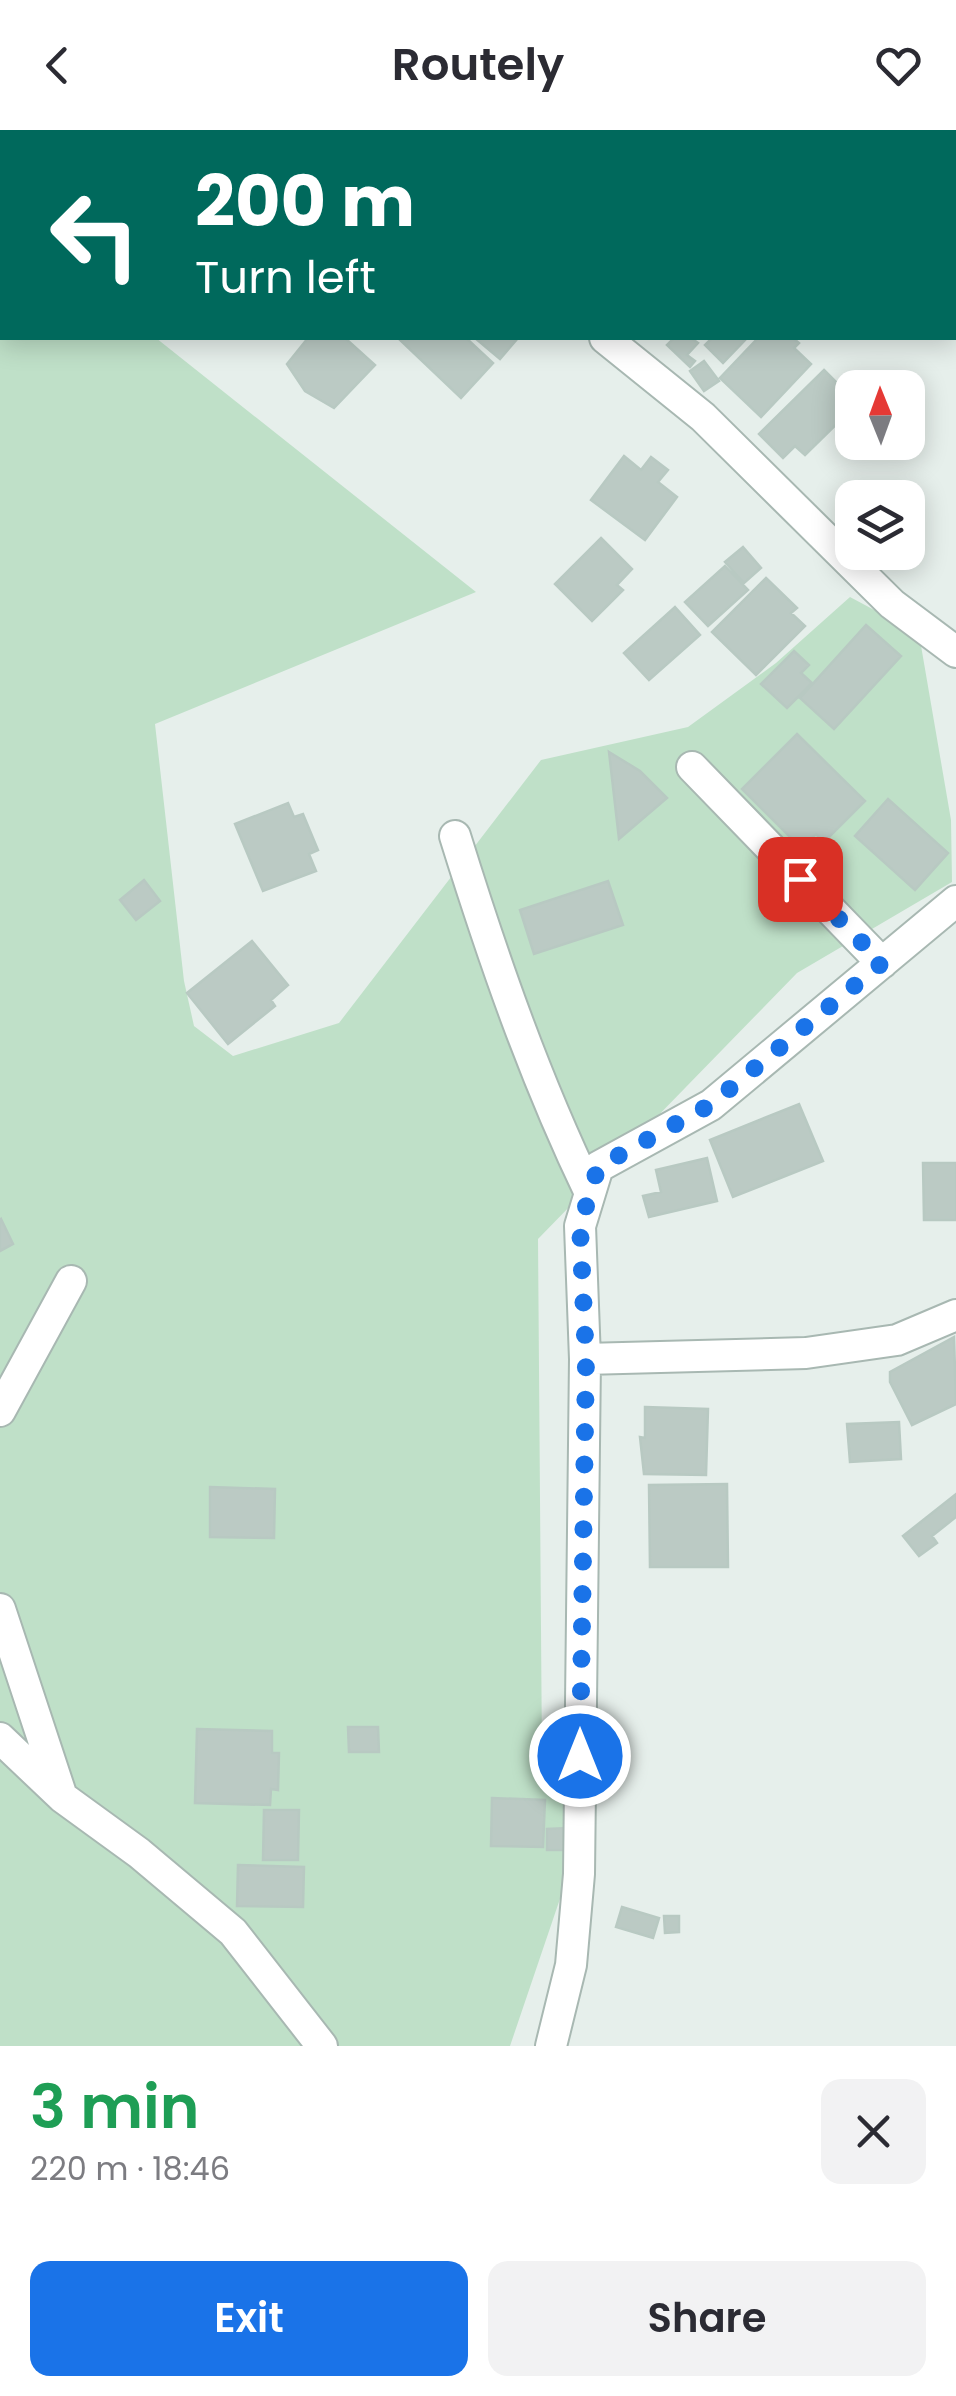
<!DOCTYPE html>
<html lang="en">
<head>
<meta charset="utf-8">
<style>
	:root { --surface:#fff; --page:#f2f2f3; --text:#2b2b33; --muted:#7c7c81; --accent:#1a73e8 }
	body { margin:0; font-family:Poppins,sans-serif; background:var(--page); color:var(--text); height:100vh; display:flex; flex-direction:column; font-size:38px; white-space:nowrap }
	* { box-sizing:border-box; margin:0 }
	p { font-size:32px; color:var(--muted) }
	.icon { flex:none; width:55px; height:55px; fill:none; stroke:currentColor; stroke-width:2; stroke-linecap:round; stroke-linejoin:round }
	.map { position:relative; height:1916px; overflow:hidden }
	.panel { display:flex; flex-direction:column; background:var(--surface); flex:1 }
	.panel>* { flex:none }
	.banner { position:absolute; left:0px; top:0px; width:958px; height:210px; box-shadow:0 5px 25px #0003; background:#00695c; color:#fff; overflow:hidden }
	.needle { width:65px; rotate:359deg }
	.tools { position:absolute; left:835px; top:240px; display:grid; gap:20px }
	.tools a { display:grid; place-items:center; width:90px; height:90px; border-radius:20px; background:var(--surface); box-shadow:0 5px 25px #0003; font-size:50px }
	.pin { position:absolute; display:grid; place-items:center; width:85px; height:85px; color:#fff; margin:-42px; border-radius:20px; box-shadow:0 5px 15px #0006 }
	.me { position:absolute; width:110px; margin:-55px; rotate:0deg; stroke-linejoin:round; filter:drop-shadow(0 0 8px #0008) }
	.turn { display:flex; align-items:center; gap:35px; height:210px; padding:0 30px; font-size:45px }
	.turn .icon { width:130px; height:130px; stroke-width:2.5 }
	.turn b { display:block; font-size:70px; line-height:85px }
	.round { display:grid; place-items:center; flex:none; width:105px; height:105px; border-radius:20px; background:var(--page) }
	.headline { display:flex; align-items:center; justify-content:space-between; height:170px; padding:0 30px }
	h1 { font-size:60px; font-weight:600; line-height:75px; color:#1e9e55 }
	.action { display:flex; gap:20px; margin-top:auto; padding:20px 30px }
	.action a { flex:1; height:115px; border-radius:20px; background:var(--accent); color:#fff; font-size:40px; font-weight:600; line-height:115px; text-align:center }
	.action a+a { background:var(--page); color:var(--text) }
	header { display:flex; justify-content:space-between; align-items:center; height:130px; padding:0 30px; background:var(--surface); font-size:45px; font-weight:600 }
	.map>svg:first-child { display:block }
	.green { fill:#bfe0c8 }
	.building { fill:#bbcac4; stroke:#b8c9c2; stroke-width:2.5 }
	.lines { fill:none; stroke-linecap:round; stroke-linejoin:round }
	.street-casing { stroke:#a8b8b2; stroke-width:34 }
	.street { stroke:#fff; stroke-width:30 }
	.route { stroke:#1a73e8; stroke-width:18; stroke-dasharray:0 32.4 }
</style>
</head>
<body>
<header><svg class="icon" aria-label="back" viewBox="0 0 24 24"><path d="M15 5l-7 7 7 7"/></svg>Routely<svg class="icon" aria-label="heart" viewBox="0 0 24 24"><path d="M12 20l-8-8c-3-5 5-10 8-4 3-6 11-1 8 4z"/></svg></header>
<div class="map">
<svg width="956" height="1916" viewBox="0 0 956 1916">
	<rect width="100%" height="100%" fill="#e6efeb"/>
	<path class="green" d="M 0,42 L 2,208 L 156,208 L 476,462 L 155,594 L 184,851 L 194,896 L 233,926 L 339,893 L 541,630 L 688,597 L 776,533 L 850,467 L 919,504 L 951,690 L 952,752 L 797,843 L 538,1109 L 542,1628 L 582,1704 L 510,1916 L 0,1916 Z"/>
	<path class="building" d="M 308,208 L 345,208 L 375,235 L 334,278 L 305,261 L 287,234 Z
		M 466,208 L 493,233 L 461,268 L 399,209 Z
		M 475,208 L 518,208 L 500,229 Z
		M 674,208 L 691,208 L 698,213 L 687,225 L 695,231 L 690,237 L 667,215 Z
		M 712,208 L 747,208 L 723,233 L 705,215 Z
		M 758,208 L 793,208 L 799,213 L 794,218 L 811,234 L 761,287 L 720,248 Z
		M 704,231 L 719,251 L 704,261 L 690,241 Z
		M 824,240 L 852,268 L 852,279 L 805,325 L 795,316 L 783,328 L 759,304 Z
		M 624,326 L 641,340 L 651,327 L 668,340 L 658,352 L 677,367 L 645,410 L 591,370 Z
		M 601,408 L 632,439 L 617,455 L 623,460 L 592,491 L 555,454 Z
		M 743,417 L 761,438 L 744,453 L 725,432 Z
		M 725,436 L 748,460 L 708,496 L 685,472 Z
		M 766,448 L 797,478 L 791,483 L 805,496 L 756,545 L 712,502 Z
		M 675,477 L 700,505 L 649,550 L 624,523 Z
		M 866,495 L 901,526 L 834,599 L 800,568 Z
		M 794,521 L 809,535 L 801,543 L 812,553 L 787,578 L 761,554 Z
		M 797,604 L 865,671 L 824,712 L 816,704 L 801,718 L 742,659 Z
		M 609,622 L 640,641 L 667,668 L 619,709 Z
		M 888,669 L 948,723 L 915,760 L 855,706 Z
		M 288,673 L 294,687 L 303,684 L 318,720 L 309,724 L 316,741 L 263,761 L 235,694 Z
		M 144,750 L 160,771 L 136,790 L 120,770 Z
		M 608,751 L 623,795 L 534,824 L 520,780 Z
		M 252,811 L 288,855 L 271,870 L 275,876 L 228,914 L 187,863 Z
		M 799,974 L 823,1031 L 733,1067 L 710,1010 Z
		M 707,1028 L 717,1071 L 649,1087 L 643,1066 L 661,1062 L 656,1040 Z
		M 923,1033 L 956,1033 L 956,1090 L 924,1090 Z
		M 1,1089 L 13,1114 L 0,1121 L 0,1090 Z
		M 954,1207 L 956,1274 L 912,1295 L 890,1252 L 890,1242 Z
		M 645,1277 L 708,1279 L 706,1345 L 644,1344 L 640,1307 L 645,1308 Z
		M 899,1292 L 901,1329 L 850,1332 L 847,1294 Z
		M 727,1354 L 728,1437 L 650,1437 L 649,1355 Z
		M 210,1357 L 275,1359 L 274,1408 L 210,1407 Z
		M 956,1364 L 956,1387 L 932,1406 L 937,1413 L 919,1426 L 903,1406 Z
		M 348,1597 L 378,1597 L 379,1622 L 349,1622 Z
		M 197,1599 L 272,1601 L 272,1623 L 279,1623 L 278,1660 L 271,1659 L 270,1675 L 195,1673 Z
		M 492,1668 L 545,1670 L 543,1717 L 491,1716 Z
		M 264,1680 L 299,1680 L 298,1730 L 263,1730 Z
		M 568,1698 L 568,1720 L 547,1720 L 547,1699 Z
		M 238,1735 L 304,1737 L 303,1777 L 237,1776 Z
		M 622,1777 L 659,1788 L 653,1808 L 616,1797 Z
		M 664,1786 L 679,1786 L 679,1802 L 665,1803 Z"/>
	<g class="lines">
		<g class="street-casing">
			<path id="street" d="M 368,0 L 371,2
				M 428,2 L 429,0
				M 605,208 L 703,287 L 892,474 L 956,522
				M 692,637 L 882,833
				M 455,706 C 493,828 534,947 590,1063
				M 585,1229 L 806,1223 L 897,1210 L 956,1185
				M 0,1281 L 71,1151
				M 0,1479 L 61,1664
				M 0,1608 L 62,1667 L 139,1723 L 233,1802 L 322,1916
				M 551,1916 L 571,1835 L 579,1744 L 585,1229 L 580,1096 L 598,1037 L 711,975 L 956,771"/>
		</g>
		<use href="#street" class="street"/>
	</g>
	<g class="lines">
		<path class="route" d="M 580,1626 L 586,1229 L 580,1096 L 598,1037 L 710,975 L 882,833 L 800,749"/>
	</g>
</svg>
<div class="tools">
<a><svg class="needle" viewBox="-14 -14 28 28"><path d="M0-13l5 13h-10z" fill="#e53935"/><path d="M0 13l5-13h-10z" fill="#7c7c81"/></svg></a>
<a><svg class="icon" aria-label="layers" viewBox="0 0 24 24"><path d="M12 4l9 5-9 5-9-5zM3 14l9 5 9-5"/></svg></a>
</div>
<div class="pin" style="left:800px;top:749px;background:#d93025"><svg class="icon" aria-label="arrive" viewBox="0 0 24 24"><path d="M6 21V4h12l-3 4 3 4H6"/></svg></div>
<svg class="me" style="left:580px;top:1626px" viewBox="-20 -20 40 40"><circle r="17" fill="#1a73e8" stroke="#fff" stroke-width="3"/><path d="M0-11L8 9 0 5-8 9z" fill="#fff"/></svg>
<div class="banner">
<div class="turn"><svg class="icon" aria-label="left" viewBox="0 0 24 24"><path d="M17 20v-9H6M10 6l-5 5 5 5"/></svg><div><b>200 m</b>Turn left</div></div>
</div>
</div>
<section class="panel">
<div class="headline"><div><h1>3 min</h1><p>220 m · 18:46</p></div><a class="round"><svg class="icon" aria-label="close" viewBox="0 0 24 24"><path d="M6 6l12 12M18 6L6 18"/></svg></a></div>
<div class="action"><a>Exit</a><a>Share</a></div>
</section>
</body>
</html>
